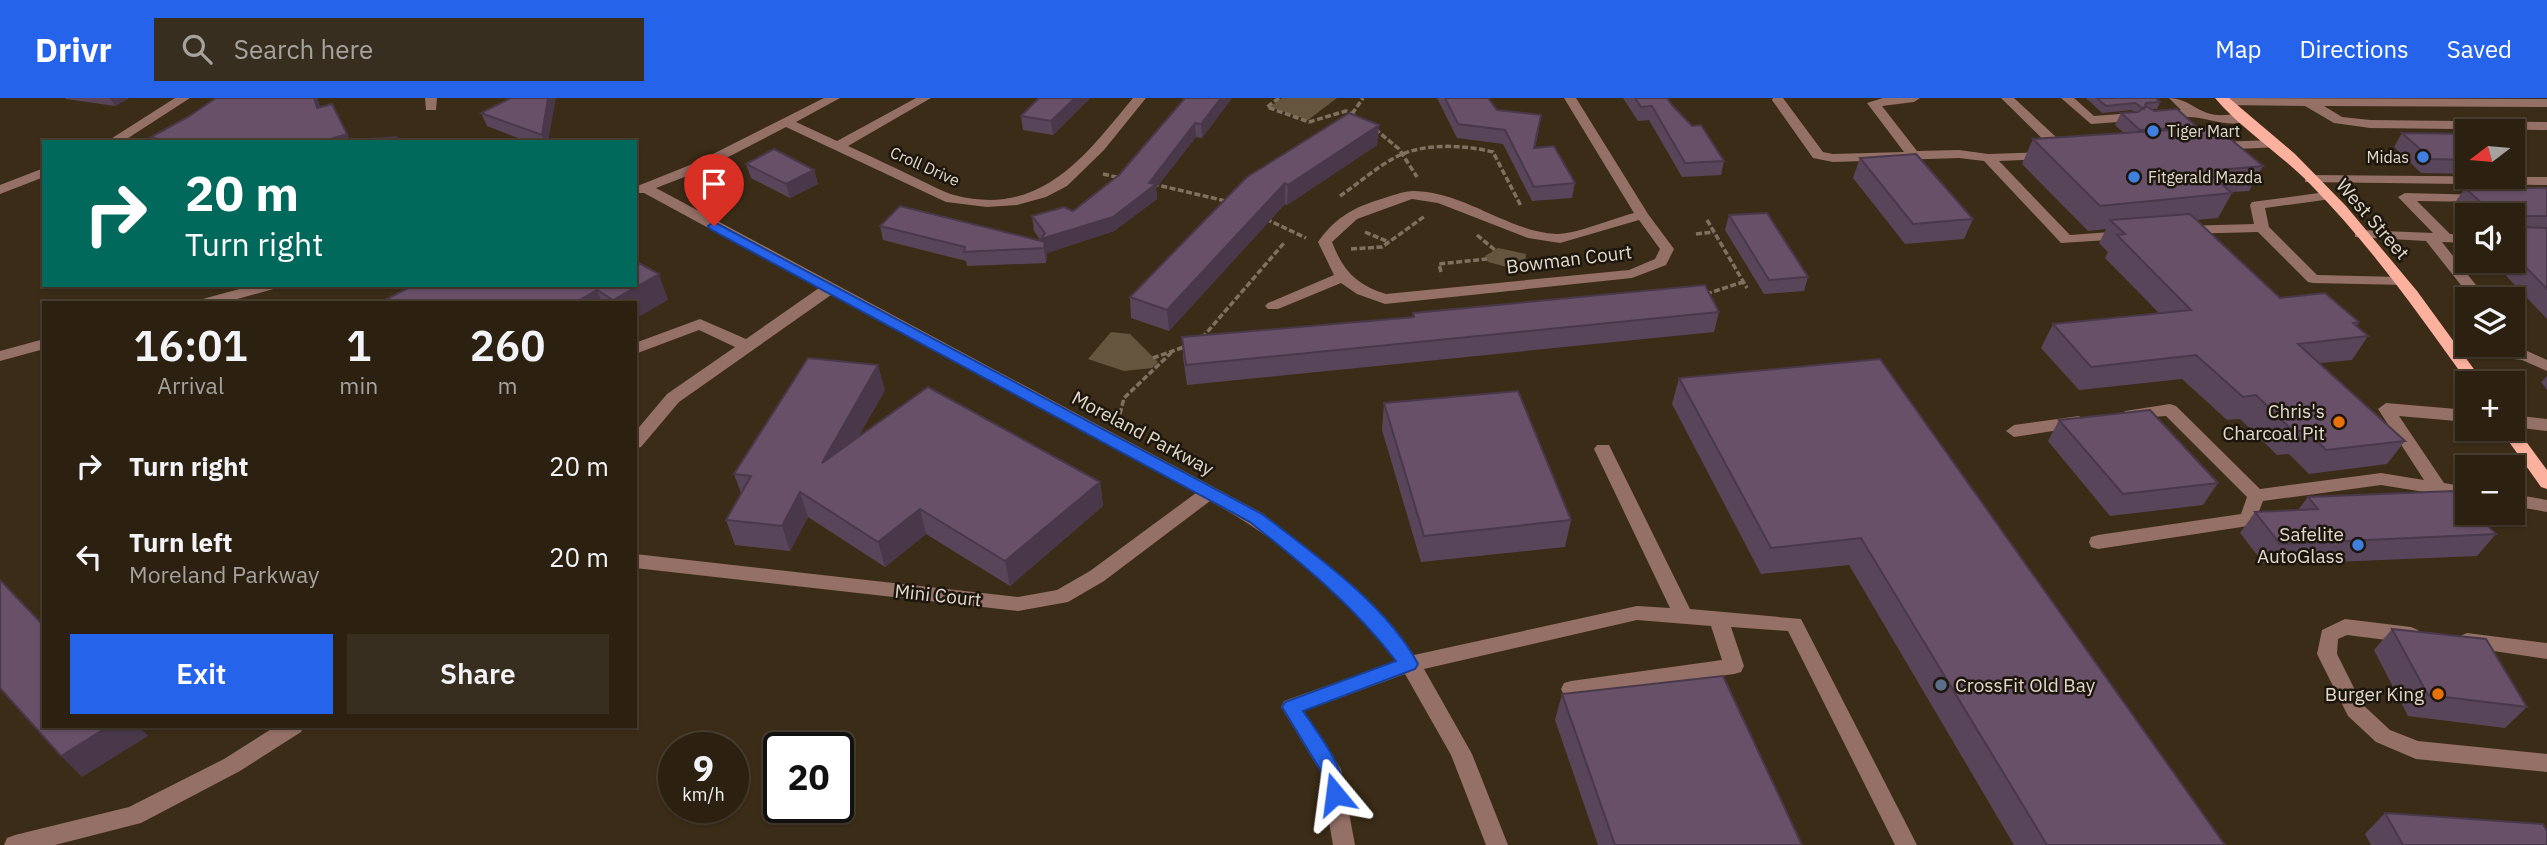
<!DOCTYPE html>
<html lang="en">
<head>
<meta charset="utf-8">
<style>
	:root { --surface:#2c2111; --page:#382e1f; --text:#f1f3f6; --muted:#a6a39f; --line:#483e31; --accent:#2563eb }
	body { margin:0; font-family:"IBM Plex Sans",sans-serif; background:var(--page); color:var(--text); height:100vh; display:flex; flex-direction:column; font-size:26px; white-space:nowrap }
	* { box-sizing:border-box; margin:0 }
	p { font-size:23px; color:var(--muted) }
	.icon { flex:none; width:38px; height:38px; fill:none; stroke:currentColor; stroke-width:2; stroke-linecap:round; stroke-linejoin:round }
	.map { position:relative; flex:1; overflow:hidden }
	.drawer { position:absolute; left:42px; top:203px; width:595px; height:427px; display:flex; flex-direction:column; background:var(--surface); border-radius:0px; box-shadow:0 2px 5px #0004,0 0 0 2px var(--line) }
	.drawer>* { flex:none }
	.guide { position:absolute; left:42px; top:42px; width:595px; height:147px; border-radius:0px; box-shadow:0 2px 5px #0004,0 0 0 2px var(--line); background:#00695c; color:#fff; overflow:hidden }
	.needle { width:46px; rotate:254deg }
	.controls { position:absolute; left:2455px; top:21px; display:grid; gap:14px }
	.controls a { display:grid; place-items:center; width:70px; height:70px; border-radius:0px; background:var(--surface); box-shadow:0 2px 5px #0004,0 0 0 2px var(--line); font-size:35px }
	.speed { position:absolute; left:658px; top:634px; display:flex; gap:14px; font-size:35px; font-weight:700; text-align:center }
	.speed>* { display:grid; place-content:center; width:91px; height:91px; border-radius:50%; background:var(--surface); box-shadow:0 2px 5px #0004,0 0 0 2px var(--line); line-height:1 }
	.speed small { font-size:18px; font-weight:400 }
	.speed .limit { border:4px solid #111; border-radius:10px; background:#fff; color:#111 }
	.pin { position:absolute; display:grid; place-items:center; width:60px; height:60px; color:#fff; margin:-72px -30px; border-radius:50% 50% 50% 0; rotate:-45deg; box-shadow:0 0 7px #0007 }
	.pin .icon { rotate:45deg }
	.me { position:absolute; width:77px; margin:-38px; rotate:344deg; stroke-linejoin:round; filter:drop-shadow(0 0 5px #0008) }
	.turn { display:flex; align-items:center; gap:24px; height:147px; padding:0 28px; font-size:32px }
	.turn .icon { width:91px; height:91px; stroke-width:2.5 }
	.turn b { display:block; font-size:49px; line-height:60px }
	.eta { display:flex; justify-content:space-evenly; align-items:center; height:119px; text-align:center }
	.eta b { font-size:42px; font-weight:600; line-height:49px }
	.cta { display:flex; gap:14px; margin-top:auto; padding:14px 28px }
	.cta a { flex:1; height:80px; border-radius:0px; background:var(--accent); color:#fff; font-size:28px; font-weight:600; line-height:80px; text-align:center }
	.cta a+a { background:var(--page); color:var(--text) }
	ul { padding:0; list-style:none }
	li { display:flex; align-items:center; gap:21px; height:91px; padding:0 28px }
	li div { flex:1 }
	li b { display:block; font-size:26px }
	li em { font-style:normal }
	header { display:flex; align-items:center; gap:42px; box-sizing:border-box; height:98px; padding:0 35px; background:var(--accent); color:#fff }
	header strong { font-size:33px }
	nav { display:flex; gap:38px; margin-inline-start:auto; font-size:24px }
	.search { width:490px; height:63px; background:var(--page); display:flex; align-items:center; gap:18px; box-sizing:border-box; padding:0 24px; border-radius:0px; color:var(--muted); font-size:26px }
	.map>svg:first-child { display:block }
	.green { fill:#65553e }
	.lines { fill:none; stroke-linecap:round; stroke-linejoin:round }
	.path { stroke:#7e7160; stroke-width:3.5; stroke-dasharray:6 2.5; stroke-linecap:butt }
	.minor { fill:#957067; fill-rule:evenodd }
	.major { fill:#fcb09e; fill-rule:evenodd }
	.wall { fill:#594559 }
	.shaded-wall { fill:#493849 }
	.building { fill:#685068; stroke:#493849; stroke-width:2 }
	.route { fill:#2563eb; stroke:#184099; stroke-width:2 }
	.shop-dot { fill:#3f7fe0; stroke:#1c160d; stroke-width:2.5 }
	.food-dot { fill:#e8710a; stroke:#1c160d; stroke-width:2.5 }
	.service-dot { fill:#5c6f8a; stroke:#1c160d; stroke-width:2.5 }
	.labels { text-anchor:middle; dominant-baseline:central; stroke-width:5; stroke-linejoin:round; paint-order:stroke }
	.far-poi-label { font-size:16px; fill:#e2d8cc; stroke:#1c160d; text-anchor:start }
	.far-street-label { font-size:16px; fill:#e2d8cc; stroke:#1c160d }
	.street-label { font-size:19px; fill:#e2d8cc; stroke:#1c160d }
	.poi-label { font-size:19px; fill:#e2d8cc; stroke:#1c160d; text-anchor:end }
</style>
</head>
<body>
<header>
<strong>Drivr</strong>
<div class="search"><svg class="icon" aria-label="search" viewBox="0 0 24 24"><circle cx="10" cy="10" r="6"/><path d="M15 15l6 6"/></svg>Search here</div>
<nav><a>Map</a><a>Directions</a><a>Saved</a></nav>
</header>
<div class="map">
<svg width="2547" height="747" viewBox="0 0 2547 747">
	<rect width="100%" height="100%" fill="#3b2c17"/>
	<path class="green" d="M 1282,0 L 1337,0 L 1308,22 L 1270,9 Z
		M 1498,150 L 1526,156 L 1525,167 L 1511,170 L 1488,164 L 1485,158 Z
		M 1111,234 L 1130,236 L 1158,264 L 1152,270 L 1124,273 L 1088,261 Z"/>
	<g class="lines">
		<path class="path" d="M 1279,0 L 1267,9 L 1309,24 L 1346,13 L 1356,18
			M 1352,16 L 1363,0
			M 1375,31 L 1399,51 L 1417,79
			M 1103,76 L 1121,80
			M 1153,86 L 1230,104
			M 1340,98 C 1359,85 1379,67 1400,57 C 1427,45 1465,47 1493,54 L 1521,108
			M 1266,121 L 1306,140
			M 1707,122 L 1747,190
			M 1365,134 L 1389,144
			M 1696,136 L 1714,134
			M 1477,137 L 1495,152
			M 1351,151 L 1382,149 L 1425,118
			M 1441,174 L 1439,166 L 1487,161
			M 1706,196 L 1743,184
			M 1202,240 L 1284,145
			M 1153,260 L 1187,248
			M 1120,316 L 1124,300 L 1172,254"/>
		<path class="minor" d="M 175,0 L 190,0 L 122,44 L 106,44 Z
			M 425,0 L 437,0 L 436,12 L 426,12 Z
			M 824,0 L 840,0 L 796,24 L 837,43 L 916,0 L 931,0 L 848,48 C 872,59 896,70 920,82 C 931,87 943,94 954,97 C 1041,120 1085,58 1133,0 L 1146,0 L 1104,52 L 1067,88 L 1046,99 L 1017,107 L 987,109 L 946,104 L 786,29 L 705,71 L 656,90 L 1262,415 L 1352,488 L 1380,515 L 1414,557 L 1637,508 L 1670,510 L 1594,351 L 1597,347 L 1609,347 L 1690,511 L 1801,521 L 1917,747 L 1895,747 L 1788,533 L 1731,529 L 1744,568 L 1741,574 L 1734,576 L 1571,599 L 1564,597 L 1561,591 L 1564,585 L 1571,583 L 1722,562 L 1711,528 L 1637,522 L 1424,571 L 1472,656 L 1508,747 L 1486,747 L 1451,657 L 1405,576 L 1304,613 L 1341,671 L 1355,747 L 1333,747 L 1320,673 L 1281,609 L 1284,603 L 1396,563 C 1348,497 1281,442 1210,403 L 1104,483 L 1068,504 L 1018,513 L 635,470 L 635,456 L 1018,499 L 1057,492 L 1090,473 L 1196,395 L 831,197 L 679,304 L 641,349 L 635,351 L 635,334 L 667,296 L 735,249 L 699,232 L 635,256 L 635,245 L 700,221 L 746,241 L 819,190 L 644,95 L 635,95 L 635,89 L 695,65 Z
			M 1564,0 L 1576,0 L 1648,116 L 1674,151 L 1666,167 L 1632,180 L 1385,206 L 1357,196 L 1341,185 L 1278,211 L 1268,211 L 1265,208 L 1268,205 L 1334,177 L 1318,144 C 1333,122 1352,110 1378,102 C 1389,99 1402,93 1414,93 C 1465,94 1507,133 1556,136 C 1573,137 1615,120 1634,115 ZM 1412,101 L 1438,105 L 1528,140 L 1560,145 L 1639,122 L 1660,151 L 1655,161 L 1629,172 L 1386,196 C 1357,187 1343,173 1332,144 L 1357,121 Z
			M 1773,0 L 1783,0 L 1823,54 L 1833,56 L 1904,54 L 1867,5 L 1883,0 L 1920,0 L 1914,4 L 1882,8 L 1917,53 L 1959,52 L 1988,56 L 2053,54 L 2055,57 L 2048,61 L 1999,63 L 2070,137 L 2124,133 L 2131,137 L 2124,141 L 2061,145 L 1984,63 L 1959,60 L 1833,64 L 1813,60 L 1772,2 Z
			M 2001,0 L 2014,0 L 2070,52 L 2070,58 L 2060,58 Z
			M 2061,0 L 2074,0 L 2094,18 L 2132,15 L 2138,19 L 2132,23 L 2091,26 Z
			M 2169,0 C 2188,0 2197,15 2217,17 C 2228,18 2241,13 2250,20 C 2234,33 2208,19 2189,19 C 2177,19 2166,22 2154,20 L 2154,14 L 2181,12 Z
			M 2226,0 L 2547,1 L 2547,9 L 2324,8 L 2342,19 L 2370,22 L 2547,24 L 2547,32 L 2370,30 L 2334,25 L 2305,8 L 2222,7 L 2222,1 Z
			M 2275,42 L 2282,46 L 2280,49 L 2216,52 L 2209,48 L 2216,44 Z
			M 44,70 L 44,79 L 0,96 L 0,87 Z
			M 2310,77 L 2547,79 L 2547,87 L 2305,84 L 2305,78 Z
			M 2326,94 L 2333,98 L 2331,101 L 2265,110 L 2269,129 L 2317,177 L 2400,179 L 2405,181 L 2408,184 L 2405,187 L 2313,185 L 2308,184 L 2258,134 L 2183,136 L 2176,132 L 2183,128 L 2254,126 L 2250,107 L 2252,104 Z
			M 2405,95 L 2486,97 L 2486,103 L 2481,104 L 2417,103 L 2450,136 L 2468,137 L 2468,145 L 2442,144 L 2487,201 L 2472,201 L 2426,143 L 2355,139 L 2355,133 L 2360,132 L 2433,135 L 2398,99 Z
			M 254,187 L 279,187 L 277,190 L 223,205 L 197,205 L 199,202 Z
			M 44,241 L 44,251 L 0,263 L 0,253 Z
			M 2451,244 L 2525,252 L 2547,262 L 2547,273 L 2522,262 L 2445,253 L 2443,249 Z
			M 2386,305 L 2468,312 L 2468,324 L 2399,318 L 2444,385 L 2468,389 L 2468,401 L 2381,387 L 2263,403 L 2254,426 L 2248,428 L 2098,451 L 2091,449 L 2089,444 L 2091,439 L 2098,437 L 2241,416 L 2247,399 L 2166,318 L 2125,321 L 2123,317 L 2125,313 L 2170,306 L 2176,308 L 2260,391 L 2381,375 L 2424,382 L 2378,311 Z
			M 2513,317 L 2547,321 L 2547,333 L 2513,329 Z
			M 2079,318 L 2087,324 L 2085,328 L 2014,339 L 2006,333 L 2014,327 Z
			M 2513,396 L 2547,402 L 2547,414 L 2513,408 Z
			M 2345,521 L 2411,529 L 2418,532 L 2421,537 L 2418,542 L 2411,545 L 2347,537 L 2338,541 L 2337,556 L 2362,606 L 2390,632 L 2418,643 L 2547,656 L 2547,674 L 2416,661 L 2376,644 L 2348,618 L 2317,556 L 2322,532 Z
			M 2467,535 L 2547,545 L 2547,561 L 2460,548 L 2457,543 L 2460,538 Z
			M 276,628 L 304,628 L 301,634 L 240,673 L 141,725 L 55,747 L 4,747 L 7,740 L 15,737 L 129,709 L 224,661 Z"/>
		<path class="major" d="M 2215,0 L 2229,0 L 2295,56 L 2346,108 L 2417,193 L 2484,285 L 2468,285 C 2419,216 2370,147 2311,87 C 2282,57 2240,30 2215,0 Z
			M 2514,327 L 2547,372 L 2547,391 L 2541,389 L 2500,331 L 2513,331 Z"/>
	</g>
	<path class="wall" d="M 65,0 L 129,0 L 115,8 L 66,1 Z
		M 317,0 L 320,9 L 332,6 L 351,44 L 154,44 L 151,39 Z
		M 511,0 L 548,44 L 528,44 L 487,28 L 481,15 Z
		M 1090,0 L 1053,37 L 1023,32 L 1021,18 Z
		M 1232,0 L 1202,40 L 1196,39 L 1156,90 L 1157,101 L 1114,133 L 1047,155 L 1046,165 L 967,168 L 966,163 L 883,142 L 880,128 L 1041,143 L 1034,133 L 1032,118 L 1073,113 Z
		M 1437,0 L 1488,0 L 1497,12 L 1539,31 L 1535,50 L 1575,85 L 1572,100 L 1532,103 L 1503,46 L 1457,40 Z
		M 1623,0 L 1667,0 L 1672,7 L 1724,63 L 1721,77 L 1682,79 L 1649,22 L 1638,23 Z
		M 2086,0 L 2156,0 L 2160,4 L 2157,11 L 2152,11 L 2197,29 L 2196,30 L 2263,68 L 2249,93 L 2231,94 L 2232,95 L 2218,120 L 2196,122 L 2280,200 L 2359,224 L 2357,228 L 2368,238 L 2352,262 L 2320,265 L 2405,343 L 2387,366 L 2309,376 L 2289,356 L 2277,357 L 2240,321 L 2227,322 L 2182,281 L 2079,292 L 2041,250 L 2053,226 L 2159,215 L 2105,160 L 2108,154 L 2099,145 L 2106,131 L 2088,133 L 2022,66 L 2033,41 L 2124,35 L 2115,27 L 2121,15 L 2134,14 L 2132,12 L 2102,15 Z
		M 1379,27 L 1377,47 L 1287,107 L 1285,106 L 1169,233 L 1131,220 L 1130,199 L 1247,79 Z
		M 2402,35 L 2468,36 L 2468,76 L 2421,75 L 2394,49 Z
		M 2513,53 L 2524,62 L 2514,76 L 2513,76 Z
		M 1860,60 L 1973,121 L 1964,141 L 1905,146 L 1853,80 Z
		M 746,66 L 814,72 L 818,86 L 790,100 L 751,80 Z
		M 2465,90 L 2547,90 L 2547,221 L 2492,163 L 2513,163 L 2513,117 L 2468,117 L 2468,119 L 2454,106 Z
		M 1729,117 L 1808,179 L 1804,193 L 1764,196 L 1725,132 Z
		M 635,187 L 668,202 L 635,205 L 379,205 Z
		M 1719,214 L 1714,234 L 1187,287 L 1183,259 L 1182,239 L 1413,219 L 1413,215 Z
		M 2547,278 L 2547,292 L 2541,284 Z
		M 1679,280 L 2225,747 L 2014,747 L 1849,467 L 1761,476 L 1672,306 Z
		M 885,292 L 858,339 L 1100,384 L 1103,408 L 1010,488 L 926,436 L 885,469 L 808,419 L 790,453 L 735,447 L 726,422 L 741,395 L 734,376 Z
		M 1384,305 L 1571,422 L 1565,449 L 1421,464 L 1382,332 Z
		M 2059,322 L 2218,385 L 2203,407 L 2110,418 L 2048,343 Z
		M 2308,399 L 2496,436 L 2477,458 L 2265,467 L 2240,435 L 2255,414 L 2298,412 Z
		M 2392,531 L 2527,609 L 2505,630 L 2408,618 L 2374,552 Z
		M 1562,596 L 1802,747 L 1598,747 L 1555,622 Z
		M 2385,715 L 2547,747 L 2371,747 L 2365,736 Z"/>
	<path class="shaded-wall" d="M 110,0 L 129,0 L 115,8 Z
		M 314,0 L 317,0 L 325,24 L 317,10 Z
		M 548,0 L 556,0 L 548,44 L 544,44 L 542,37 Z
		M 1075,0 L 1090,0 L 1053,37 L 1051,23 Z
		M 1221,0 L 1232,0 L 1202,40 L 1201,26 Z
		M 332,6 L 351,44 L 321,44 Z
		M 1195,25 L 1196,39 L 1156,90 L 1157,101 L 1114,133 L 1047,155 L 1046,165 L 1044,150 L 1042,150 L 1041,141 L 1149,85 Z
		M 1379,27 L 1377,47 L 1287,107 L 1288,87 Z
		M 814,72 L 818,86 L 790,100 L 786,86 Z
		M 1285,85 L 1285,106 L 1169,233 L 1167,212 Z
		M 659,176 L 668,202 L 635,221 L 635,205 L 615,205 L 613,202 Z
		M 597,192 L 602,205 L 575,205 Z
		M 878,267 L 885,292 L 830,389 L 822,365 Z
		M 1100,384 L 1103,408 L 1010,488 L 1005,463 Z
		M 800,394 L 808,419 L 790,453 L 782,428 Z
		M 920,411 L 926,436 L 885,469 L 878,444 Z
		M 109,628 L 139,628 L 148,638 L 82,679 L 61,658 Z"/>
	<path class="building" d="M 216,0 L 314,0 L 317,10 L 332,6 L 347,36 L 321,44 L 308,44 L 306,41 L 296,44 L 167,44 L 151,39 L 188,19 Z
		M 511,0 L 548,0 L 542,37 L 481,15 Z
		M 1039,0 L 1075,0 L 1051,23 L 1021,18 Z
		M 1185,0 L 1221,0 L 1201,26 L 1195,25 L 1149,85 L 1156,86 L 1113,119 L 1041,141 L 1045,135 L 1032,118 L 1064,109 L 1073,113 L 1119,77 Z
		M 1445,0 L 1488,0 L 1497,12 L 1541,17 L 1534,50 L 1554,48 L 1575,85 L 1534,89 L 1505,32 L 1458,26 Z
		M 1635,0 L 1667,0 L 1672,7 L 1692,28 L 1701,27 L 1724,63 L 1685,65 L 1652,8 L 1641,9 Z
		M 2097,0 L 2156,0 L 2160,4 L 2146,5 L 2144,11 L 2135,5 L 2106,8 Z
		M 2146,8 L 2154,13 L 2177,11 L 2197,29 L 2140,32 L 2121,15 L 2138,14 Z
		M 1349,15 L 1379,27 L 1288,87 L 1285,85 L 1167,212 L 1130,199 L 1247,79 Z
		M 2216,29 L 2263,68 L 2206,73 L 2232,95 L 2100,108 L 2033,41 Z
		M 2402,35 L 2468,36 L 2468,62 L 2431,61 Z
		M 396,39 L 394,44 L 356,44 L 357,42 Z
		M 774,51 L 814,72 L 786,86 L 746,66 Z
		M 2513,53 L 2524,62 L 2513,62 Z
		M 1916,56 L 1973,121 L 1913,126 L 1860,60 Z
		M 2465,90 L 2547,90 L 2547,118 L 2525,118 L 2523,129 L 2547,130 L 2547,191 L 2513,156 L 2513,117 L 2495,117 Z
		M 900,108 L 1045,144 L 1044,150 L 964,154 L 965,149 L 880,128 Z
		M 1767,115 L 1808,179 L 1769,182 L 1729,117 Z
		M 2190,116 L 2280,200 L 2325,195 L 2359,224 L 2353,225 L 2368,238 L 2298,246 L 2405,343 L 2326,352 L 2306,332 L 2294,334 L 2256,297 L 2243,299 L 2196,257 L 2091,269 L 2053,226 L 2191,212 L 2117,137 L 2125,136 L 2110,122 Z
		M 635,163 L 659,176 L 613,202 L 597,192 L 575,205 L 379,205 L 414,187 L 635,187 Z
		M 1705,187 L 1719,214 L 1186,267 L 1182,239 L 1414,219 L 1413,215 Z
		M 808,260 L 878,267 L 822,365 L 928,289 L 1100,384 L 1005,463 L 920,411 L 878,444 L 800,394 L 782,428 L 726,422 L 751,378 L 734,376 Z
		M 1880,261 L 2225,747 L 2047,747 L 1861,440 L 1771,450 L 1679,280 Z
		M 1518,293 L 1571,422 L 1424,438 L 1384,305 Z
		M 2150,312 L 2218,385 L 2123,396 L 2059,322 Z
		M 2454,393 L 2468,406 L 2468,415 L 2476,415 L 2496,436 L 2280,446 L 2255,414 L 2318,411 L 2308,399 Z
		M 0,482 L 44,528 L 44,628 L 109,628 L 61,658 L 0,590 Z
		M 2392,531 L 2486,541 L 2527,609 L 2428,597 Z
		M 1723,578 L 1802,747 L 1615,747 L 1562,596 Z
		M 2385,715 L 2543,726 L 2547,733 L 2547,747 L 2403,747 Z"/>
	<path class="route" d="M 714,124 L 1262,416 C 1314,456 1386,506 1418,566 L 1415,571 L 1303,613 C 1316,633 1353,678 1342,703 L 1335,705 L 1328,703 L 1321,673 L 1282,609 L 1285,604 L 1396,563 C 1354,508 1304,467 1250,424 L 710,131 L 708,128 Z"/>
	<g class="shop-dot">
		<circle cx="2153" cy="33" r="7"/>
		<circle cx="2423" cy="59" r="7"/>
		<circle cx="2134" cy="79" r="7"/>
		<circle cx="2358" cy="447" r="7"/>
	</g>
	<g class="food-dot">
		<circle cx="2339" cy="324" r="7"/>
		<circle cx="2438" cy="596" r="7"/>
	</g>
	<circle class="service-dot" cx="1941" cy="587" r="7"/>
	<g class="labels">
		<g class="far-poi-label">
			<text x="2167" y="33">Tiger Mart</text>
			<text x="2409" y="59" text-anchor="end">Midas</text>
			<text x="2148" y="79">Fitgerald Mazda</text>
		</g>
		<g class="far-street-label">
			<text transform="translate(925 68) rotate(24)">Croll Drive</text>
		</g>
		<g class="street-label">
			<text transform="translate(2373 121) rotate(49)">West Street</text>
			<text transform="translate(1569 161) rotate(-7)">Bowman Court</text>
			<text transform="translate(1143 335) rotate(28)">Moreland Parkway</text>
			<text transform="translate(938 497) rotate(6)">Mini Court</text>
		</g>
		<g class="poi-label">
			<text x="2325" y="313">Chris's<tspan x="2325" dy="22">Charcoal Pit</tspan></text>
			<text x="2344" y="436">Safelite<tspan x="2344" dy="22">AutoGlass</tspan></text>
			<text x="1955" y="587" text-anchor="start">CrossFit Old Bay</text>
			<text x="2424" y="596">Burger King</text>
		</g>
	</g>
</svg>
<div class="controls">
<a><svg class="needle" viewBox="-14 -14 28 28"><path d="M0-13l5 13h-10z" fill="#e53935"/><path d="M0 13l5-13h-10z" fill="#a6a39f"/></svg></a>
<a><svg class="icon" aria-label="sound" viewBox="0 0 24 24"><path d="M4 9h4l5-4v14l-5-4H4zM17 9q2 3 0 6"/></svg></a>
<a><svg class="icon" aria-label="layers" viewBox="0 0 24 24"><path d="M12 4l9 5-9 5-9-5zM3 14l9 5 9-5"/></svg></a>
<a>+</a>
<a>−</a>
</div>
<div class="speed"><div>9<small>km/h</small></div><div class="limit">20</div></div>
<div class="pin" style="left:714px;top:128px;background:#d93025"><svg class="icon" aria-label="arrive" viewBox="0 0 24 24"><path d="M6 21V4h12l-3 4 3 4H6"/></svg></div>
<svg class="me" style="left:1335px;top:696px" viewBox="-20 -20 40 40"><path d="M0-17L14 15 0 8-14 15z" fill="#2563eb" stroke="#fff" stroke-width="4"/></svg>
<div class="guide">
<div class="turn"><svg class="icon" aria-label="right" viewBox="0 0 24 24"><path d="M7 20v-9h11M14 6l5 5-5 5"/></svg><div><b>20 m</b>Turn right</div></div>
</div>
<section class="drawer">
<div class="eta">
<div><b>16:01</b><p>Arrival</p></div>
<div><b>1</b><p>min</p></div>
<div><b>260</b><p>m</p></div>
</div>
<ul>
<li><svg class="icon" aria-label="right" viewBox="0 0 24 24"><path d="M7 20v-9h11M14 6l5 5-5 5"/></svg><div><b>Turn right</b></div><em>20 m</em></li>
<li><svg class="icon" aria-label="left" viewBox="0 0 24 24"><path d="M17 20v-9H6M10 6l-5 5 5 5"/></svg><div><b>Turn left</b><p>Moreland Parkway</p></div><em>20 m</em></li>
</ul>
<div class="cta"><a>Exit</a><a>Share</a></div>
</section>
</div>
</body>
</html>
